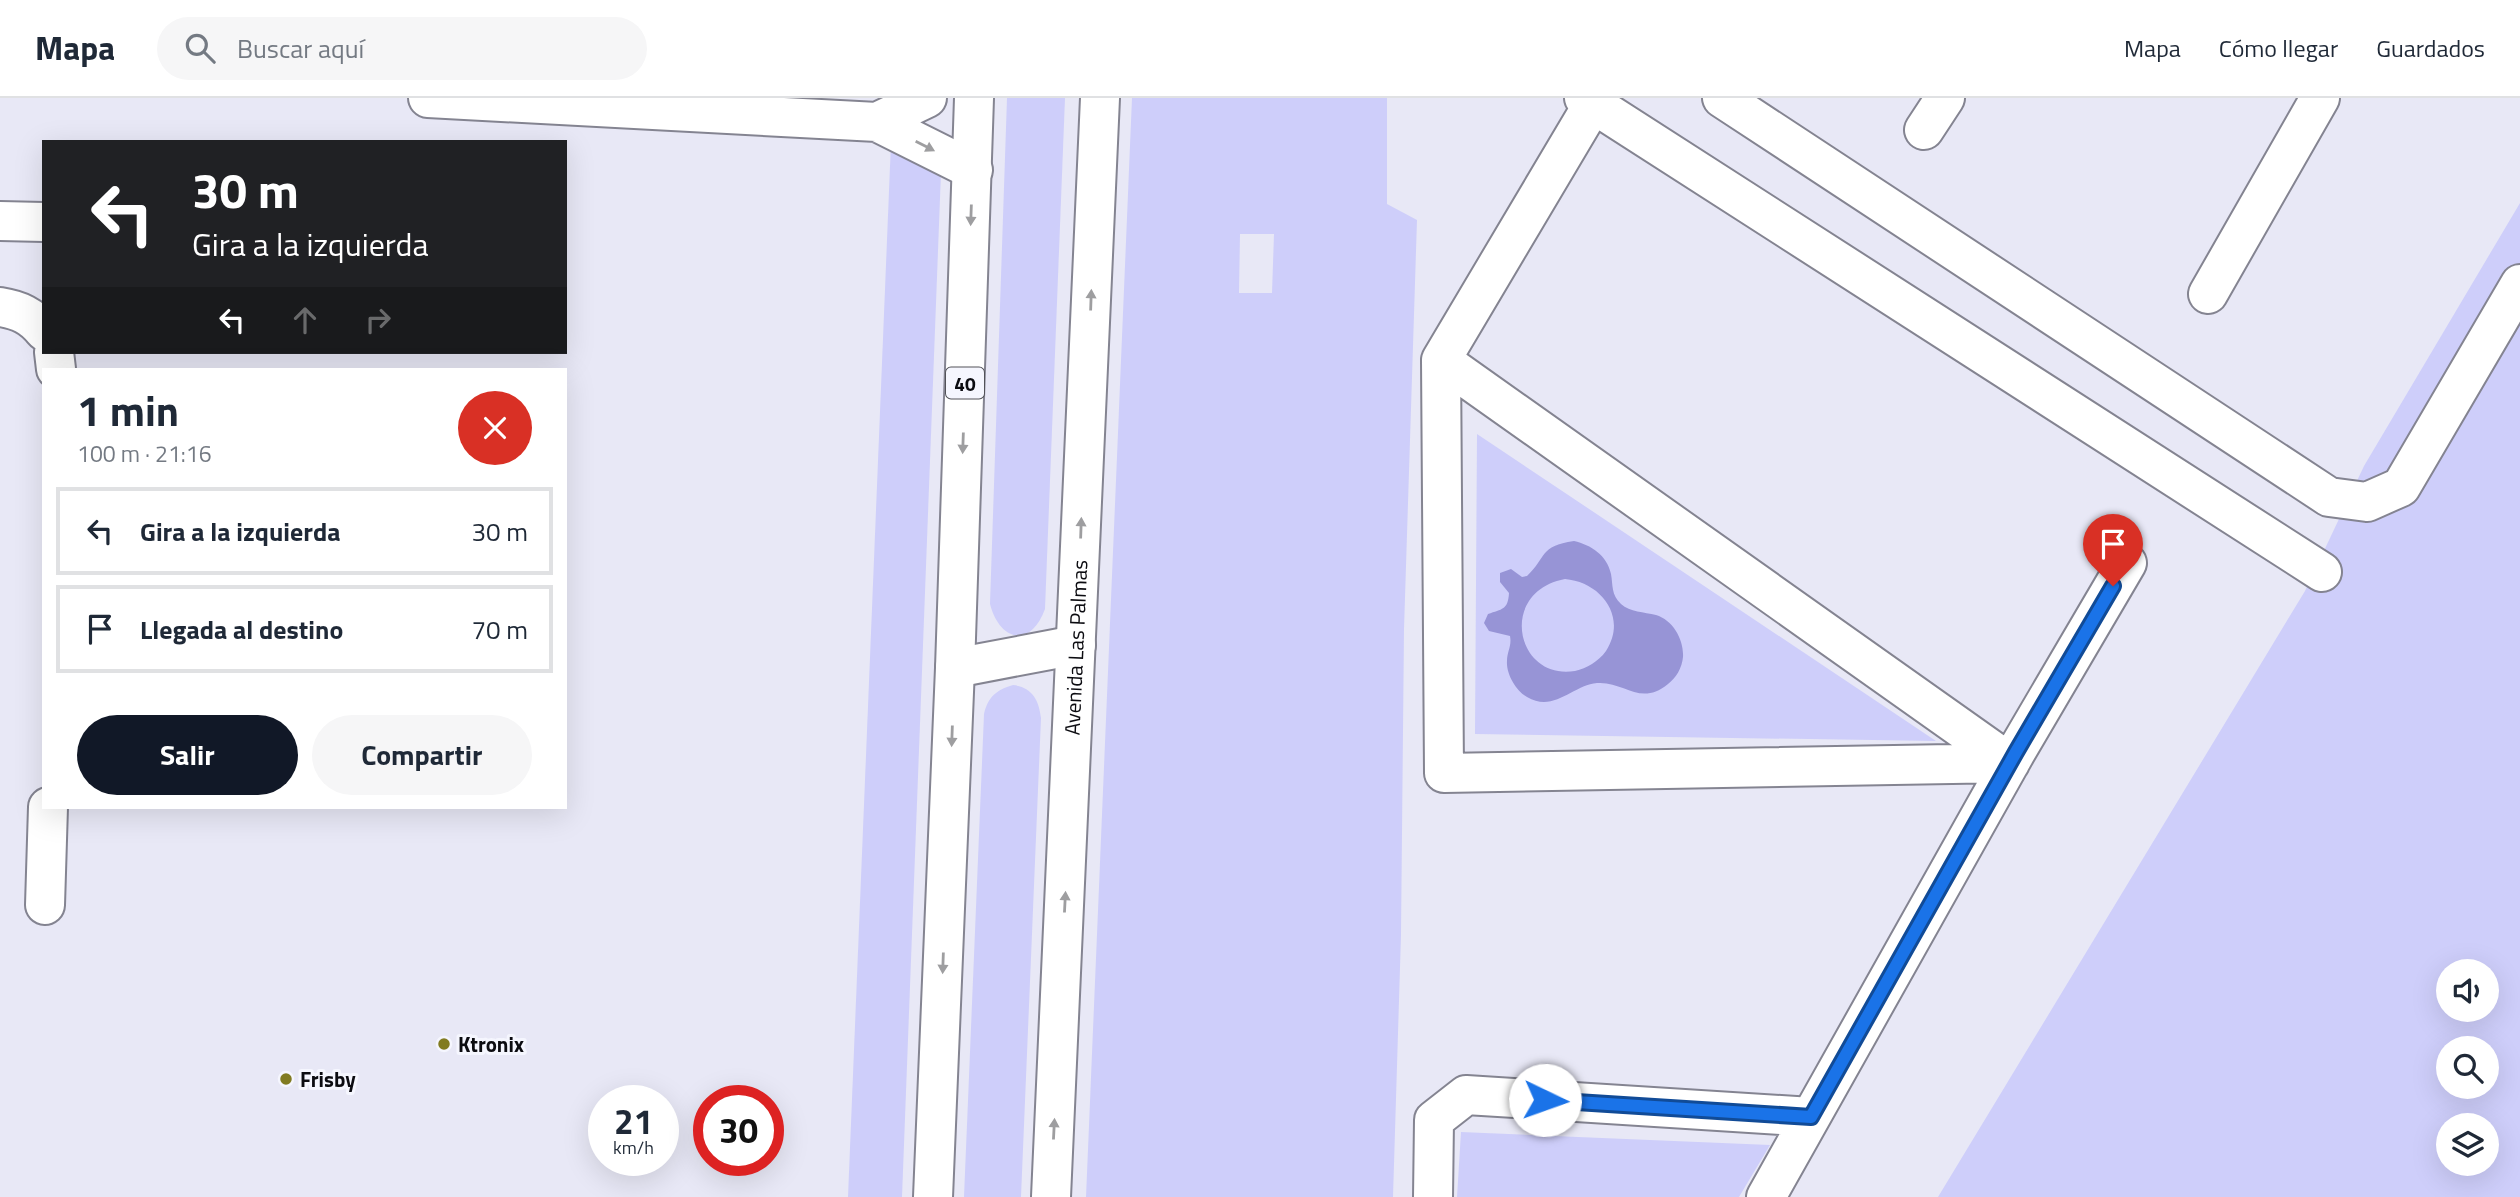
<!DOCTYPE html>
<html lang="es">
<head>
<meta charset="utf-8">
<style>
	:root { --surface:#fff; --page:#f6f6f7; --text:#1f2937; --muted:#747a83; --line:#e0e1e3; --accent:#111827 }
	body { margin:0; font-family:"Titillium Web",sans-serif; background:var(--page); color:var(--text); height:100vh; display:flex; flex-direction:column; font-size:26px; white-space:nowrap }
	* { box-sizing:border-box; margin:0 }
	p { font-size:23px; color:var(--muted) }
	.icon { flex:none; width:38px; height:38px; fill:none; stroke:currentColor; stroke-width:2; stroke-linecap:round; stroke-linejoin:round }
	.map { position:relative; flex:1; overflow:hidden }
	.details { position:absolute; left:42px; top:270px; width:525px; height:441px; display:flex; flex-direction:column; background:var(--surface); border-radius:0px; box-shadow:0 7px 28px #0002 }
	.details>* { flex:none }
	.banner { position:absolute; left:42px; top:42px; width:525px; height:214px; border-radius:0px; box-shadow:0 7px 28px #0002; background:#202124; color:#fff; overflow:hidden }
	.buttons { position:absolute; left:2436px; top:861px; display:grid; gap:14px }
	.buttons a { display:grid; place-items:center; width:63px; height:63px; border-radius:50%; background:var(--surface); box-shadow:0 7px 28px #0002; font-size:35px }
	.speed { position:absolute; left:588px; top:987px; display:flex; gap:14px; font-size:35px; font-weight:700; text-align:center }
	.speed>* { display:grid; place-content:center; width:91px; height:91px; border-radius:50%; background:var(--surface); box-shadow:0 7px 28px #0002; line-height:1 }
	.speed small { font-size:18px; font-weight:400 }
	.speed .limit { border:10px solid #d22; background:#fff; color:#111 }
	.pin { position:absolute; display:grid; place-items:center; width:60px; height:60px; color:#fff; margin:-72px -30px; border-radius:50% 50% 50% 0; rotate:-45deg; box-shadow:0 0 7px #0007 }
	.pin .icon { rotate:45deg }
	.me { position:absolute; width:77px; margin:-38px; rotate:93deg; stroke-linejoin:round; filter:drop-shadow(0 0 5px #0008) }
	.turn { display:flex; align-items:center; gap:24px; height:147px; padding:0 35px; font-size:32px }
	.turn .icon { width:91px; height:91px; stroke-width:2.5 }
	.turn b { display:block; font-size:49px; line-height:60px }
	.lanes { display:flex; align-items:center; height:66px; padding:0 35px; background:#0003; justify-content:center; gap:35px; direction:ltr }
	.lanes .off { opacity:.35 }
	.round { display:grid; place-items:center; flex:none; width:74px; height:74px; border-radius:37px; background:var(--page) }
	.overview { display:flex; align-items:center; justify-content:space-between; height:119px; padding:0 35px }
	h1 { font-size:42px; font-weight:700; line-height:52px }
	.button { display:flex; gap:14px; margin-top:auto; padding:14px 35px }
	.button a { flex:1; height:80px; border-radius:42px; background:var(--accent); color:#fff; font-size:28px; font-weight:700; line-height:80px; text-align:center }
	.button a+a { background:var(--page); color:var(--text) }
	ul { padding:0; list-style:none }
	li { display:flex; align-items:center; gap:21px; height:88px; margin:0 14px 10px; padding:0 21px; border:4px solid var(--line); border-radius:0px }
	li div { flex:1 }
	li b { display:block; font-size:26px }
	li em { font-style:normal }
	header { display:flex; align-items:center; gap:42px; box-sizing:border-box; height:98px; padding:0 35px; background:var(--surface); border-bottom:2px solid var(--line) }
	header strong { font-size:33px }
	nav { display:flex; gap:38px; margin-inline-start:auto; font-size:24px }
	.search { width:490px; height:63px; background:var(--page); display:flex; align-items:center; gap:18px; box-sizing:border-box; padding:0 24px; border-radius:38px; color:var(--muted); font-size:26px }
	.map>svg:first-child { display:block }
	.green { fill:#cecefa; fill-rule:evenodd }
	.water { fill:#9794d6; fill-rule:evenodd }
	.lines { fill:none; stroke-linecap:round; stroke-linejoin:round }
	.minor-casing { stroke:#848491; stroke-width:42 }
	.major-casing { stroke:#848491; stroke-width:42 }
	.minor { stroke:#fff; stroke-width:38 }
	.major { stroke:#fff; stroke-width:38 }
	.oneway { fill:#9e9ea0 }
	.route-casing { stroke:#114b97; stroke-width:18 }
	.route { stroke:#1a73e8; stroke-width:12 }
	.poi-dot { fill:#817b21; stroke:#f5f6fe; stroke-width:2.5 }
	.labels { text-anchor:middle; dominant-baseline:central; stroke-width:6; stroke-linejoin:round; paint-order:stroke }
	.shield { fill:#f5f6fe; stroke:#525258; stroke-width:2 }
	.shield-label { font-size:19px; font-weight:bold; fill:#0c0c11 }
	.street-label { font-size:21px; fill:#0c0c11; stroke:#f5f6fe }
	.poi-label { font-size:21px; font-weight:bold; fill:#0c0c11; stroke:#f5f6fe; text-anchor:start }
</style>
</head>
<body>
<header>
<strong>Mapa</strong>
<div class="search"><svg class="icon" aria-label="search" viewBox="0 0 24 24"><circle cx="10" cy="10" r="6"/><path d="M15 15l6 6"/></svg>Buscar aquí</div>
<nav><a>Mapa</a><a>Cómo llegar</a><a>Guardados</a></nav>
</header>
<div class="map">
<svg width="2520" height="1099" viewBox="0 0 2520 1099">
	<rect width="100%" height="100%" fill="#e8e8f6"/>
	<path class="green" d="M 1007,0 L 1065,0 L 1045,511 C 1031,550 1000,544 990,506 Z
		M 1132,0 L 1387,0 L 1387,106 L 1417,122 L 1404,531 L 1401,837 L 1393,1099 L 1086,1099 ZM 1240,136 L 1274,136 L 1272,195 L 1239,195 Z
		M 891,44 L 941,74 L 902,1099 L 848,1099 Z
		M 2520,105 L 2520,1099 L 1938,1099 L 2305,493 L 2364,368 ZM 2448,873 L 2487,873 L 2487,912 L 2448,912 ZM 2448,950 L 2487,950 L 2487,989 L 2448,989 ZM 2448,1027 L 2487,1027 L 2487,1066 L 2448,1066 Z
		M 1477,336 L 1936,643 L 1475,636 Z
		M 1013,587 C 1032,589 1039,602 1041,620 L 1021,1099 L 964,1099 L 984,616 C 988,599 996,592 1013,587 Z
		M 1461,1034 L 1770,1047 L 1739,1099 L 1457,1099 Z"/>
	<path class="water" d="M 1574,443 C 1591,447 1607,457 1611,476 C 1613,487 1611,497 1621,506 C 1630,514 1644,514 1656,517 C 1673,522 1684,542 1683,559 C 1682,570 1676,580 1668,586 C 1640,609 1625,583 1597,585 C 1573,587 1554,615 1527,599 C 1516,593 1506,576 1507,563 C 1507,553 1512,548 1510,538 L 1489,533 L 1484,525 L 1488,516 C 1502,511 1508,512 1509,495 L 1500,484 L 1500,475 L 1511,471 L 1522,479 L 1527,478 C 1547,459 1539,448 1574,443 ZM 1565,481 C 1601,484 1628,519 1606,553 C 1598,564 1587,570 1575,573 C 1516,583 1497,494 1565,481 Z"/>
	<g class="lines">
		<g class="minor-casing">
			<path id="minor" d="M 428,0 L 877,24 L 973,72
				M 1584,0 L 2322,474
				M 1722,0 L 2329,399 L 2367,404 L 2401,389 L 2520,186
				M 1593,6 L 1441,262 L 1444,675 L 2010,665
				M 877,24 L 927,0
				M 1924,32 L 1945,0
				M 0,123 L 44,124
				M 2208,196 L 2320,0
				M 0,209 C 19,212 32,218 44,233
				M 54,254 L 56,271
				M 1441,262 L 2010,665
				M 45,807 L 48,709
				M 1433,1099 L 1434,1022 L 1466,997 L 1811,1019
				M 1766,1099 L 2016,654 L 2127,465"/>
		</g>
		<g class="major-casing">
			<g id="major">
				<path d="M 955,570 L 1076,547"/>
				<path d="M 933,1099 L 955,570 L 974,0"/>
				<path id="s1" d="M 1051,1099 L 1100,0"/>
			</g>
		</g>
		<use href="#minor" class="minor"/>
		<use href="#major" class="major"/>
	</g>
	<defs><path id="oneway-solid" d="M-6-.8H1V-3.2L6.5 0L1 3.2V.8H-6Z" transform="scale(1.75)"/></defs>
	<g class="oneway">
		<use href="#oneway-solid" transform="translate(925 48) rotate(27)"/>
		<use href="#oneway-solid" transform="translate(971 117) rotate(92)"/>
		<use href="#oneway-solid" transform="translate(1091 202) rotate(-88)"/>
		<use href="#oneway-solid" transform="translate(963 345) rotate(92)"/>
		<use href="#oneway-solid" transform="translate(1081 430) rotate(-88)"/>
		<use href="#oneway-solid" transform="translate(952 638) rotate(92)"/>
		<use href="#oneway-solid" transform="translate(1065 804) rotate(-87)"/>
		<use href="#oneway-solid" transform="translate(943 865) rotate(92)"/>
		<use href="#oneway-solid" transform="translate(1054 1031) rotate(-87)"/>
	</g>
	<g class="lines">
		<g class="route-casing">
			<path id="route" d="M 1545,1002 L 1811,1019 L 2016,654 L 2113,488"/>
		</g>
		<use href="#route" class="route"/>
	</g>
	<g class="poi-dot">
		<circle cx="444" cy="946" r="7"/>
		<circle cx="286" cy="981" r="7"/>
	</g>
	<g class="labels">
		<rect class="shield" x="946" y="269.5" width="38" height="31" rx="5"/>
		<g class="shield-label">
			<text x="965" y="285">40</text>
		</g>
		<g class="street-label">
			<text stroke="none"><textPath href="#s1" startOffset="550">Avenida Las Palmas</textPath></text>
		</g>
		<g class="poi-label">
			<text x="458" y="946">Ktronix</text>
			<text x="300" y="981">Frisby</text>
		</g>
	</g>
</svg>
<div class="buttons">
<a><svg class="icon" aria-label="sound" viewBox="0 0 24 24"><path d="M4 9h4l5-4v14l-5-4H4zM17 9q2 3 0 6"/></svg></a>
<a><svg class="icon" aria-label="search" viewBox="0 0 24 24"><circle cx="10" cy="10" r="6"/><path d="M15 15l6 6"/></svg></a>
<a><svg class="icon" aria-label="layers" viewBox="0 0 24 24"><path d="M12 4l9 5-9 5-9-5zM3 14l9 5 9-5"/></svg></a>
</div>
<div class="speed"><div>21<small>km/h</small></div><div class="limit">30</div></div>
<div class="pin" style="left:2113px;top:488px;background:#d93025"><svg class="icon" aria-label="arrive" viewBox="0 0 24 24"><path d="M6 21V4h12l-3 4 3 4H6"/></svg></div>
<svg class="me" style="left:1545px;top:1002px" viewBox="-20 -20 40 40"><circle r="19" fill="#fff"/><path d="M0-13L10 11 0 6-10 11z" fill="#1a73e8"/></svg>
<div class="banner">
<div class="turn"><svg class="icon" aria-label="left" viewBox="0 0 24 24"><path d="M17 20v-9H6M10 6l-5 5 5 5"/></svg><div><b>30 m</b>Gira a la izquierda</div></div>
<div class="lanes"><svg class="icon" aria-label="left" viewBox="0 0 24 24"><path d="M17 20v-9H6M10 6l-5 5 5 5"/></svg><svg class="icon off" aria-label="ahead" viewBox="0 0 24 24"><path d="M12 20V5M6 11l6-6 6 6"/></svg><svg class="icon off" aria-label="right" viewBox="0 0 24 24"><path d="M7 20v-9h11M14 6l5 5-5 5"/></svg></div>
</div>
<section class="details">
<div class="overview"><div><h1>1 min</h1><p>100 m · 21:16</p></div><a class="round" style="background:#d93025;color:#fff"><svg class="icon" aria-label="close" viewBox="0 0 24 24"><path d="M6 6l12 12M18 6L6 18"/></svg></a></div>
<ul>
<li><svg class="icon" aria-label="left" viewBox="0 0 24 24"><path d="M17 20v-9H6M10 6l-5 5 5 5"/></svg><div><b>Gira a la izquierda</b></div><em>30 m</em></li>
<li><svg class="icon" aria-label="arrive" viewBox="0 0 24 24"><path d="M6 21V4h12l-3 4 3 4H6"/></svg><div><b>Llegada al destino</b></div><em>70 m</em></li>
</ul>
<div class="button"><a>Salir</a><a>Compartir</a></div>
</section>
</div>
</body>
</html>
